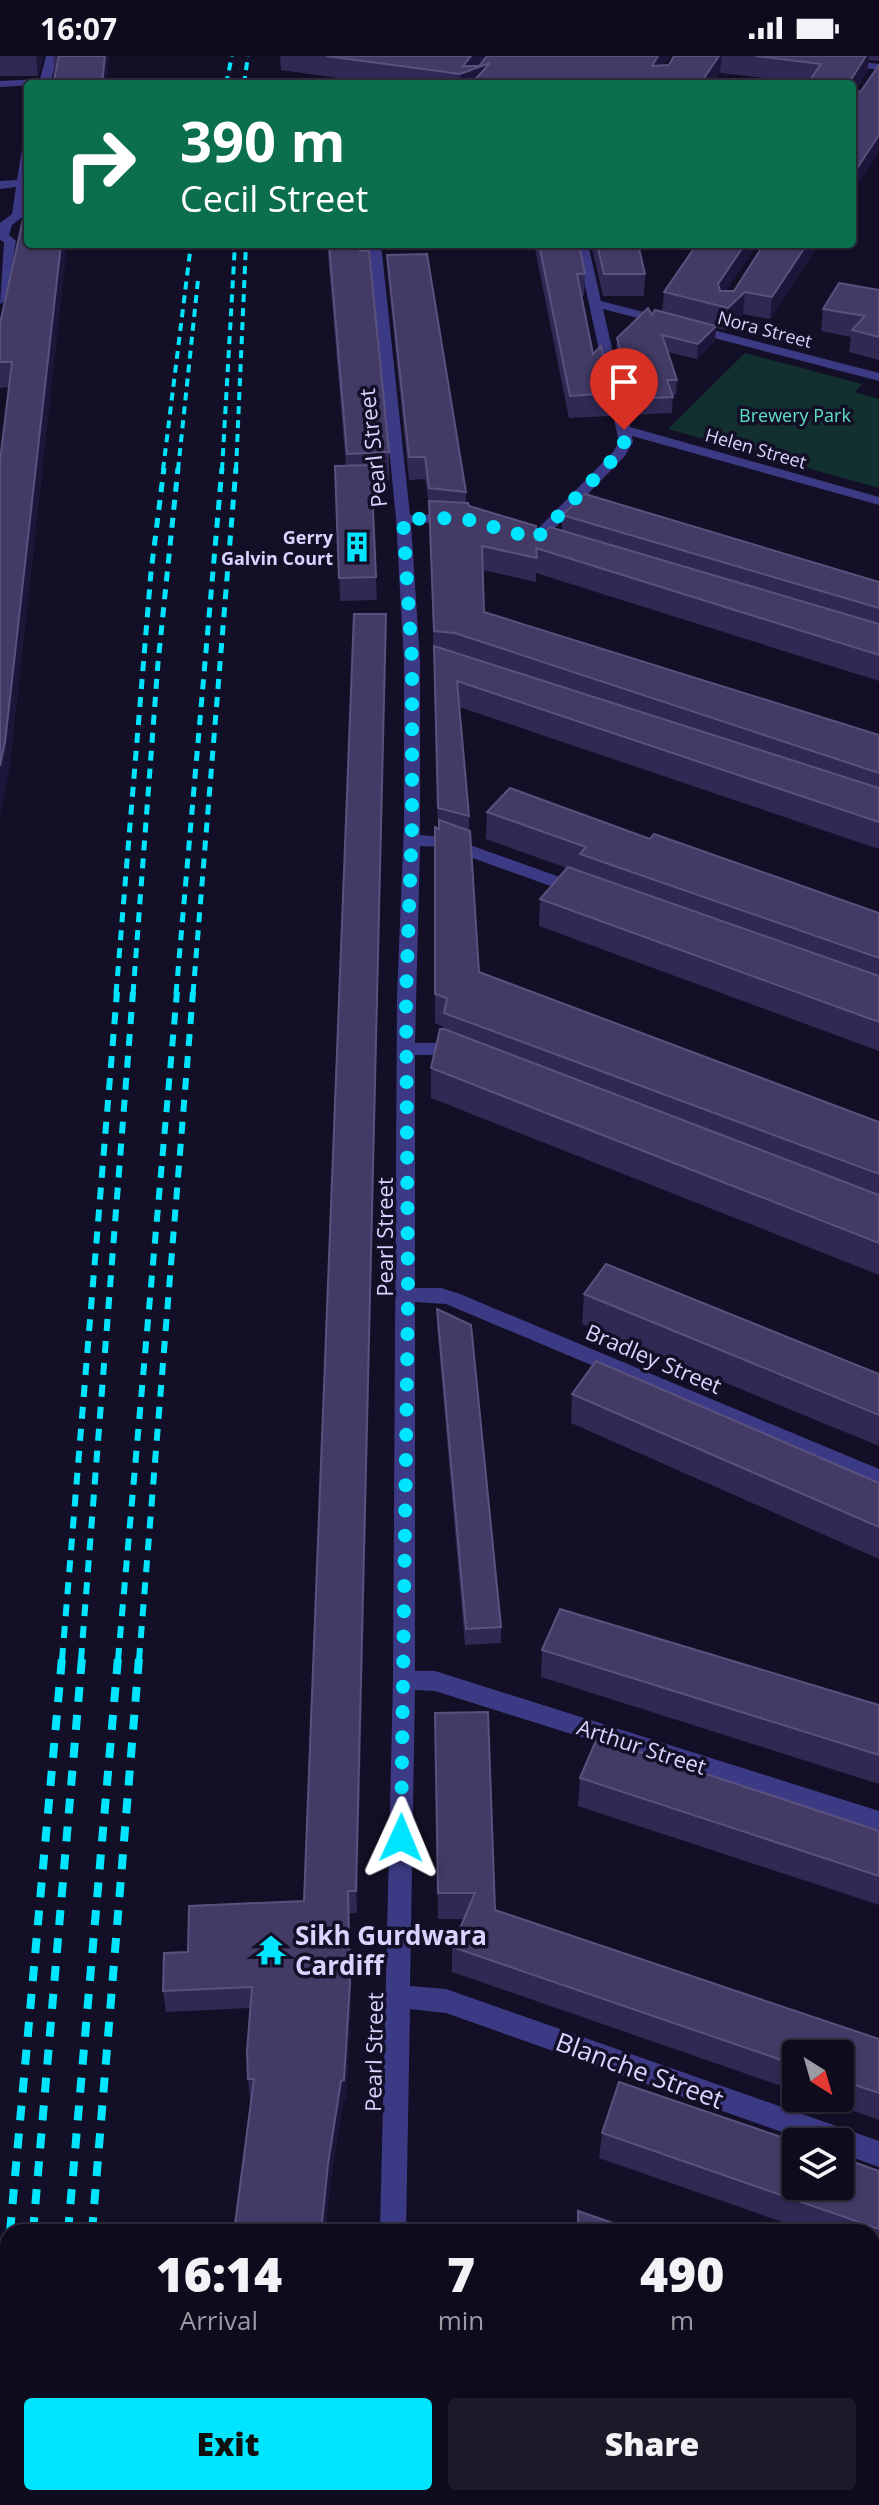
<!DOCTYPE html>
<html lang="en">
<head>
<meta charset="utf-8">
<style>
	:root { --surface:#0e0b1c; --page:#1c1929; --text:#f1f3f6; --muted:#9b9ba3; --line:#2e2b3b; --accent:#00e5ff }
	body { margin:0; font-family:"Open Sans",sans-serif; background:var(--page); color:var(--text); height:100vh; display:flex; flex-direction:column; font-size:30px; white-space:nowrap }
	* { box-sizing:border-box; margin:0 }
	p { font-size:26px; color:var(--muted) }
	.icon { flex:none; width:44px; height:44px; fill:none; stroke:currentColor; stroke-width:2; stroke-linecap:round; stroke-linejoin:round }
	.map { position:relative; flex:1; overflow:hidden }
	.panel { position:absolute; left:0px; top:2168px; width:880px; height:282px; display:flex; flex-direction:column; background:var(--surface); border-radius:24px 24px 0 0; box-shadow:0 2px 6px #0004,0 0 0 2px var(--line) }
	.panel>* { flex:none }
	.hud { position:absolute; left:24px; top:24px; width:832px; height:168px; border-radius:8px; box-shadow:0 2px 6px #0004,0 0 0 2px var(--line); background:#0b6e4f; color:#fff; overflow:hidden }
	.needle { width:52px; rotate:143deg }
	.tools { position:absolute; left:782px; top:1984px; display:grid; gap:16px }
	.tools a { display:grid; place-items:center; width:72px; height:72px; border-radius:8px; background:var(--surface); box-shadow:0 2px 6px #0004,0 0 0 2px var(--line); font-size:40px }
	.pin { position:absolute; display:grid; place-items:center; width:68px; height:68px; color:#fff; margin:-82px -34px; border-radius:50% 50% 50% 0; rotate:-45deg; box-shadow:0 0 8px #0007 }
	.pin .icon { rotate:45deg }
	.me { position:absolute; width:88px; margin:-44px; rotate:1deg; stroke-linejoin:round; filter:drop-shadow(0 0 6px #0008) }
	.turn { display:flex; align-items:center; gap:28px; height:168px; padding:0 24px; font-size:36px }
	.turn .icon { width:104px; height:104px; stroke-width:2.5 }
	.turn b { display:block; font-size:56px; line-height:68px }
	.eta { display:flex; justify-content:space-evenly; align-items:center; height:136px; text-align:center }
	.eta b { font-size:48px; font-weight:800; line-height:56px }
	.action { display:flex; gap:16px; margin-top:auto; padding:16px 24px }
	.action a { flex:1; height:92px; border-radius:8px; background:var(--accent); color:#111; font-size:32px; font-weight:800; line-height:92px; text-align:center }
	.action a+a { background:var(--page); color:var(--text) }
	.status { display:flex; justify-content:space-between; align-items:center; height:56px; padding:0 40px; background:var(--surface); direction:ltr }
	.status svg { height:22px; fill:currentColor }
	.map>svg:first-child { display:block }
	.green { fill:#12302f }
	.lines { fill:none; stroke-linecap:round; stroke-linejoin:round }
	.street { fill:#3d3a85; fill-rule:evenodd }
	.secondary { fill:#6f6bff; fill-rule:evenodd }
	.rail-far3 { stroke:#00e5ff; stroke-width:4; stroke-dasharray:8 6; stroke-linecap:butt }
	.rail-far2 { stroke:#00e5ff; stroke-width:5; stroke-dasharray:10 8; stroke-linecap:butt }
	.rail-far1 { stroke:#00e5ff; stroke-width:6; stroke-dasharray:12 10; stroke-linecap:butt }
	.rail { stroke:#00e5ff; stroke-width:8; stroke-dasharray:15 13; stroke-linecap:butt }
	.wall { fill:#312854 }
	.shaded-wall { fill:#1d163a }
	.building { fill:#433a66; stroke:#5a527e; stroke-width:2 }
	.route { stroke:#00e5ff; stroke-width:14; stroke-dasharray:0 25.2 }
	.labels { text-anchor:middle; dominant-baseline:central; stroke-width:7; stroke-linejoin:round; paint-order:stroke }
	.far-street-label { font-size:18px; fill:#d9d4ff; stroke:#130f26 }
	.far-park-label { font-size:18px; fill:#5fe0c0; stroke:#130f26 }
	.far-poi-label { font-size:18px; font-weight:bold; fill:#d9d4ff; stroke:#130f26; text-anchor:end }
	.street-label { font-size:22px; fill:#d9d4ff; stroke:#130f26 }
	.near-poi-label { font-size:26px; font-weight:bold; fill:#d9d4ff; stroke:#130f26; text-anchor:start }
	.near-street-label { font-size:26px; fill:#d9d4ff; stroke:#130f26 }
</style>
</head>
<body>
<div class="status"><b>16:07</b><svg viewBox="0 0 49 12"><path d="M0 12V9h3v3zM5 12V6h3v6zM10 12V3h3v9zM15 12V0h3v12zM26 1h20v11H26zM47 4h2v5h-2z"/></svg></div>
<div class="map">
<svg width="879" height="2449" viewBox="0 0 879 2449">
	<rect width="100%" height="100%" fill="#130f26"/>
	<path class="green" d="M 745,297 L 862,328 L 855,336 L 879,343 L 879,432 L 668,373 Z"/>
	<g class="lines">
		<path class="street" d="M 46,0 L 58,0 L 50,28 L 0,31 L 0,25 L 40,23 Z
			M 783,0 L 816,0 L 879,8 L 879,14 Z
			M 28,89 L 24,160 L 12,169 L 9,179 L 16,185 L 6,244 L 0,248 L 4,186 L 0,184 L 0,167 L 12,158 L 16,131 L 0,133 L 0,125 L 17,124 L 22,93 Z
			M 369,188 L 381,188 L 410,459 L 457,458 L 464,462 L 457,466 L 411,467 L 420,605 L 420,779 L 450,782 L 585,830 L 588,834 L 585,838 L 573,838 L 442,791 L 420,790 L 415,987 L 439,987 L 466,995 L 469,999 L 460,1005 L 439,999 L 415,999 L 415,1232 L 441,1232 L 460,1238 L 879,1413 L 879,1430 L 446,1248 L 415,1246 L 415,1615 L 435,1615 L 879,1755 L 879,1775 L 435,1635 L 415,1634 L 410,1930 L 446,1933 L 879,2085 L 879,2111 L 840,2097 L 840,2086 L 810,2086 L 446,1957 L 410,1953 L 406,2176 L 380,2176 L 393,1624 L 397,940 L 404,769 L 404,605 L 396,463 Z
			M 576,188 L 588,188 L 601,245 L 879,317 L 879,325 L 603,253 L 630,371 L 879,441 L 879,449 L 632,380 L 633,386 L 624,401 L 541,486 L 531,486 L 531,480 L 613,396 L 619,386 Z"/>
		<path class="secondary" d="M 0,2311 L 8,2314 L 8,2343 L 0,2340 Z
			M 276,2442 L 336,2442 L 338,2449 L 278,2449 Z"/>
		<path class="rail-far3" d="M 226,28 L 232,0
			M 244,28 L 248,0
			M 163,414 L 191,188
			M 178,414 L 198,224
			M 222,414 L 235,188
			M 236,414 L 246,188"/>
		<path class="rail-far2" d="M 116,938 L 151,516 L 164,412
			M 133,938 L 158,607 L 178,412
			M 176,938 L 222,412
			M 193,938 L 236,412"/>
		<path class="rail-far1" d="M 62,1604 L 117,936
			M 81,1604 L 133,936
			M 118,1604 L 177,936
			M 139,1604 L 193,936"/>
		<path class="rail" d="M 10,2176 L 62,1602
			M 33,2176 L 82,1602
			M 68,2176 L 118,1602
			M 92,2176 L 139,1602
			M 0,2273 L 8,2193
			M 9,2442 L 9,2449
			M 71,2442 L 71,2449
			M 45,2449 L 46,2442"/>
	</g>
	<path class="wall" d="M 0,0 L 43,0 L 38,20 L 0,20 Z
		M 53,0 L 109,0 L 106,28 L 53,28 L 55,16 Z
		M 280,0 L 670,0 L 664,9 L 669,9 L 674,0 L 879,0 L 879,5 L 868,4 L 867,16 L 854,36 L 855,37 L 861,35 L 879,9 L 879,96 L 852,137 L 852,28 L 808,27 L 720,17 L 712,28 L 381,28 L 281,14 Z
		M 28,188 L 67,188 L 9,713 L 0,759 L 0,405 L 9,331 L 0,332 L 0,268 Z
		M 327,188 L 359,188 L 389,396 L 389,424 L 372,425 L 377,544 L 340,545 L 335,410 L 346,410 Z
		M 534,188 L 579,188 L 585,218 L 584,240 L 581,240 L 593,298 L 611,337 L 610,360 L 569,362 Z
		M 591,188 L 638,188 L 645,218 L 644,240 L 603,240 Z
		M 764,188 L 819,188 L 770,263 L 743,258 L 726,274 L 716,272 L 715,285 L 697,303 L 667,296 L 677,324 L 676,339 L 673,339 L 672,357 L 630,359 L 616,297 L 617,282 L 652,259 L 662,256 L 664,236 L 734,235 Z
		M 387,199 L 466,436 L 466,447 L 469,450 L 536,484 L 562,474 L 562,459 L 879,526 L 879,625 L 536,517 L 536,526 L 483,514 L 484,556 L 879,679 L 879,793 L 459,651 L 469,760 L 469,774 L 479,916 L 879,1066 L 879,1219 L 431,1042 L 431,1012 L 444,971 L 435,967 L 435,771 L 438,772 L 430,455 L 425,423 L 409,424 L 388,221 Z
		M 879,234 L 879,304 L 849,296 L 851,281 L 821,275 L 823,253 Z
		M 386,558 L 357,1857 L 349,1857 L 351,1948 L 346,2045 L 343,2046 L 330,2128 L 325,2176 L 234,2176 L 252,2044 L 250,2044 L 248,2023 L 250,1952 L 166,1956 L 163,1935 L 188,1896 L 304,1845 Z
		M 487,756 L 650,783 L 879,857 L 879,995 L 539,870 L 540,843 L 567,812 L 486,783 Z
		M 584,1238 L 879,1318 L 879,1390 L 582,1268 Z
		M 437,1253 L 501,1571 L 501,1587 L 465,1589 L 437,1269 Z
		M 572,1338 L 879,1427 L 879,1503 L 571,1367 Z
		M 542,1594 L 879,1649 L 879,1728 L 541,1621 Z
		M 435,1657 L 495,1854 L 879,1983 L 879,2064 L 816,2042 L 840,2042 L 840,1998 L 796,1998 L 796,2035 L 452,1916 L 452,1891 L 464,1863 L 438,1863 Z
		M 580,1722 L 879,1775 L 879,1849 L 578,1750 Z
		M 602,2077 L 879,2115 L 879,2200 L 872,2197 L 872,2176 L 811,2176 L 599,2102 Z
		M 611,2442 L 872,2442 L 879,2449 L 637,2449 Z"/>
	<path class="shaded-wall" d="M 36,0 L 43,0 L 38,20 Z
		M 105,0 L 109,0 L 106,28 L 102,28 Z
		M 471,0 L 487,0 L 490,7 L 490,28 L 460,28 L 460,18 L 463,10 Z
		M 658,0 L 670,0 L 652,28 L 652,10 Z
		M 719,0 L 722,0 L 720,17 L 712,28 L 700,28 Z
		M 866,0 L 869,0 L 867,16 L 852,39 L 852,22 Z
		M 879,79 L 879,96 L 852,137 L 852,120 Z
		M 61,188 L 67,188 L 9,713 L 0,759 L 0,710 Z
		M 745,188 L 758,188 L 716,250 L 718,228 Z
		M 807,188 L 819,188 L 770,263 L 772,241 Z
		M 745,236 L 743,258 L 726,274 L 728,252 Z
		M 716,270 L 715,285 L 697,303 L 698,288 Z
		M 386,558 L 386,581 L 357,1857 L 356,1835 Z
		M 349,1857 L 351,1948 L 346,2045 L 343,2046 L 330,2128 L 325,2176 L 321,2176 Z"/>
	<path class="building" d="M 59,0 L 105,0 L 102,28 L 53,28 Z
		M 326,0 L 471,0 L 463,10 L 479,10 L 487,0 L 658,0 L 652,10 L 669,9 L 674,0 L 719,0 L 700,28 L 471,28 L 490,7 L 460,18 Z
		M 755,0 L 866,0 L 852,22 L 852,28 L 807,28 L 821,8 Z
		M 879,9 L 879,79 L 852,120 L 852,35 L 855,37 L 861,35 Z
		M 28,140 L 28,188 L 61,188 L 5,686 L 0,710 L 0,405 L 12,306 L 0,306 L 0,268 Z
		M 329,188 L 359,188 L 360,195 L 369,195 L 389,396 L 347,398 Z
		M 539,188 L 579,188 L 585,218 L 577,218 L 593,298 L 601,290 L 611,337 L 570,340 Z
		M 597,188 L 638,188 L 645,218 L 604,218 Z
		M 697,188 L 745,188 L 718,228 L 720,235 L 734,235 L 764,188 L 807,188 L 772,241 L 745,236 L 728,252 L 664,236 Z
		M 427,198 L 466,436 L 429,432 L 425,401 L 409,401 L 387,199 Z
		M 839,227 L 879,234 L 879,281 L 852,274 L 865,260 L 823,253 Z
		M 648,252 L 652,259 L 655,254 L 716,270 L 698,288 L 662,279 L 677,324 L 667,324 L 673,341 L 631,343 L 617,282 Z
		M 371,409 L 376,521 L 339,522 L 335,410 Z
		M 585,438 L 879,526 L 879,552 L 562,459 Z
		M 429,445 L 468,447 L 469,450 L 536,470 L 536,484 L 550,471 L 879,568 L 879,599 L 536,492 L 537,502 L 482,490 L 484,556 L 879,679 L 879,717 L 455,577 L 434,575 Z
		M 354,558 L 386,558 L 356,1835 L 348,1835 L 350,1927 L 344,2024 L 341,2025 L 328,2108 L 321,2176 L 234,2176 L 254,2023 L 248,2023 L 247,1996 L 252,1931 L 163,1935 L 164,1897 L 188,1896 L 189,1850 L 304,1845 Z
		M 434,590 L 879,732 L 879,766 L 457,625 L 469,760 L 438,752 Z
		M 510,732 L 650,783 L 654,778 L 879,857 L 879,902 L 580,798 L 586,791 L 487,756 Z
		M 439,764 L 470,775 L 479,916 L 879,1066 L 879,1118 L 444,957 L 447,942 L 435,938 L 435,771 L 439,773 Z
		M 568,811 L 879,920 L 879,966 L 540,843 Z
		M 440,973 L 444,973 L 879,1139 L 879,1187 L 431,1012 Z
		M 606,1208 L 879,1318 L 879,1359 L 584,1238 Z
		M 437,1253 L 471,1269 L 501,1571 L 466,1573 Z
		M 596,1305 L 879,1427 L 879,1471 L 572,1338 Z
		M 560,1553 L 879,1649 L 879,1699 L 542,1594 Z
		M 488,1656 L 495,1854 L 879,1983 L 879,2037 L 840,2024 L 840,1998 L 796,1998 L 796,2009 L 452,1891 L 475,1837 L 438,1837 L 435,1657 Z
		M 597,1682 L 879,1775 L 879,1820 L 580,1722 Z
		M 619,2026 L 796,2086 L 796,2130 L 840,2130 L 840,2101 L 879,2115 L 879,2173 L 602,2077 Z
		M 578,2155 L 639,2176 L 578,2176 Z
		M 872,2419 L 879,2421 L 879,2449 L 718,2449 L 692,2442 L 872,2442 Z"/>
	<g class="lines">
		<path class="route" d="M 401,1782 L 408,1239 L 406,940 L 412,769 L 412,605 L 403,463 L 462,462 L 536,483 L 624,392 L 624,374"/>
	</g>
	<defs>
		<g id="building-bare" transform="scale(2.4)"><path d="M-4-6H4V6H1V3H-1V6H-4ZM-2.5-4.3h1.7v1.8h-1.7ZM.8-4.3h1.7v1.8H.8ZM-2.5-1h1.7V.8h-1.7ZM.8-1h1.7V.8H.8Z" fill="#00e5ff" stroke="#130f26" stroke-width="2.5" paint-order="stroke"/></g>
		<g id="temple-bare" transform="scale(2.4)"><path d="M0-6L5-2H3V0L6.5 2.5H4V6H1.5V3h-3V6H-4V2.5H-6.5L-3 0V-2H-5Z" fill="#00e5ff" stroke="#130f26" stroke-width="2.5" paint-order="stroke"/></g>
	</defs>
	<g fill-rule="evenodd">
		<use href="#building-bare" x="357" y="491"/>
		<use href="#temple-bare" x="271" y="1894"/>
	</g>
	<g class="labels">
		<g class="far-street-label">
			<text transform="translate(765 273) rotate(15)">Nora Street</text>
			<text transform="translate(756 392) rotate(16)">Helen Street</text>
		</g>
		<g class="far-park-label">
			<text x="795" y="359">Brewery Park</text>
		</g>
		<g class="far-poi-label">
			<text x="333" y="481">Gerry<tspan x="333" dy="21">Galvin Court</tspan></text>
		</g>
		<g class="street-label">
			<text transform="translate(372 392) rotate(-96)">Pearl Street</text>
			<text transform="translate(384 1181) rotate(-90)">Pearl Street</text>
			<text transform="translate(654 1302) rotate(23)">Bradley Street</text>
			<text transform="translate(642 1690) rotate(18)">Arthur Street</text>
			<text transform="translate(373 1996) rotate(-89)">Pearl Street</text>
		</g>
		<g class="near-poi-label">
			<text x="295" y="1879">Sikh Gurdwara<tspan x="295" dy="30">Cardiff</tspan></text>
		</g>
		<g class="near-street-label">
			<text transform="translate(640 2014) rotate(20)">Blanche Street</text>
		</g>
	</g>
</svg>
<div class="tools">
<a><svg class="needle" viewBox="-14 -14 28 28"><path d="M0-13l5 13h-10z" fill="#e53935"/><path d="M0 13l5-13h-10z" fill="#9b9ba3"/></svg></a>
<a><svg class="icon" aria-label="layers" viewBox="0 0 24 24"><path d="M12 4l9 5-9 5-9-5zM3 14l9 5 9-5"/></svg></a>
</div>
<div class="pin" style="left:624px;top:374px;background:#d93025"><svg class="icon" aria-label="arrive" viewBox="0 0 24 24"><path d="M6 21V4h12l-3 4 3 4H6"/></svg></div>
<svg class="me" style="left:401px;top:1782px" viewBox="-20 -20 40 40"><path d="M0-17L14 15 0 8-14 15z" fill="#00e5ff" stroke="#fff" stroke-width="4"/></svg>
<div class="hud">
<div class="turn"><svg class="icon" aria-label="right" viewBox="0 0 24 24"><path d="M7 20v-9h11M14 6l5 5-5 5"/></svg><div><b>390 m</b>Cecil Street</div></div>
</div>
<section class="panel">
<div class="eta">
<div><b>16:14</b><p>Arrival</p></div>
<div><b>7</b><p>min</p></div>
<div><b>490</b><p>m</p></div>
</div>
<div class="action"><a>Exit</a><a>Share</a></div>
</section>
</div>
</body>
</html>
